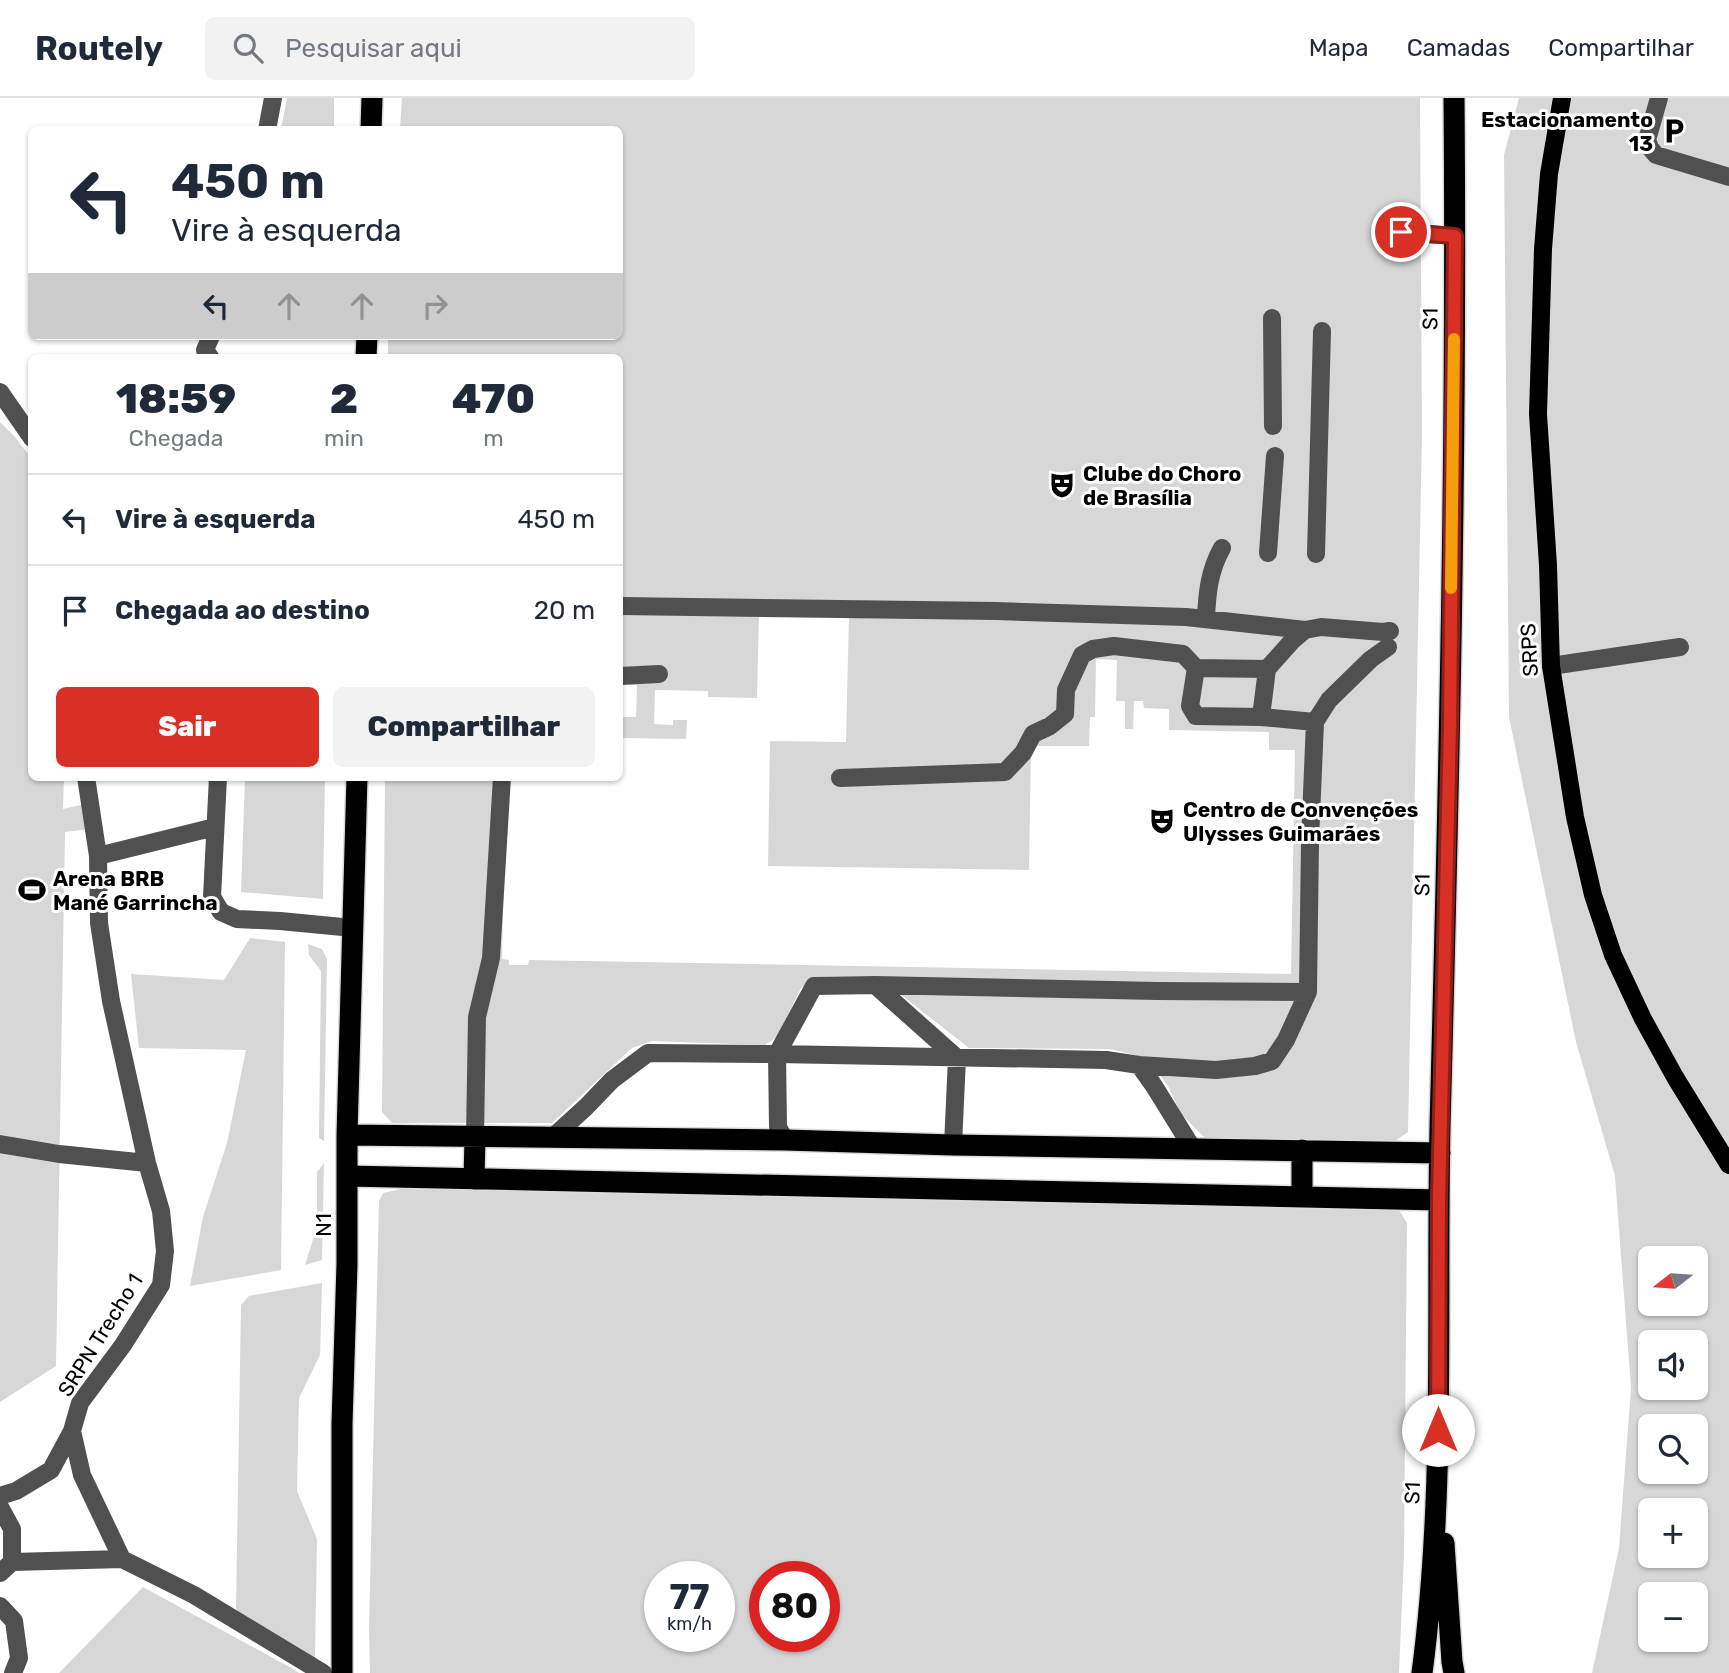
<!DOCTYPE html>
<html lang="pt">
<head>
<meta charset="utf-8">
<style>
	:root { --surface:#fff; --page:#f2f2f3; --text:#1f2937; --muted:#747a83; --line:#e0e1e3; --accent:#d93025 }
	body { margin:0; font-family:Rubik,sans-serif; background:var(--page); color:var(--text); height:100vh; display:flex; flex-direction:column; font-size:26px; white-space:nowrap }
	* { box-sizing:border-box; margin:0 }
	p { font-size:23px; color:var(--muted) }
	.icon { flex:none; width:38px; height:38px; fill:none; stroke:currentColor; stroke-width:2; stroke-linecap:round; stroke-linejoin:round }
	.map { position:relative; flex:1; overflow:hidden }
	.side { position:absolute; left:28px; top:256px; width:595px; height:427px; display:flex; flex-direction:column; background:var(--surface); border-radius:10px; box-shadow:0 2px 5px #0004 }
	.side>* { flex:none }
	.top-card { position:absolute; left:28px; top:28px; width:595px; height:214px; border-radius:10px; box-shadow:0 2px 5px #0004; background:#fff; color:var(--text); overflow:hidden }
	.needle { width:46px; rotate:253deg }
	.fabs { position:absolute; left:1638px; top:1148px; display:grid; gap:14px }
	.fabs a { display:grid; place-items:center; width:70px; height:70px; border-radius:10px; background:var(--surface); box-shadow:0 2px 5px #0004; font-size:35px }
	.speed { position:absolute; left:644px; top:1463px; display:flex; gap:14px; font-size:35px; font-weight:700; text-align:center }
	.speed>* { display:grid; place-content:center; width:91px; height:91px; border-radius:50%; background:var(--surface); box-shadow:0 2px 5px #0004; line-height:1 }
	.speed small { font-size:18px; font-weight:400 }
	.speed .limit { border:10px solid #d22; background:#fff; color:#111 }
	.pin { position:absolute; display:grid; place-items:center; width:60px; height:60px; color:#fff; margin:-30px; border:4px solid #fff; border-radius:50%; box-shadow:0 2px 7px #0007 }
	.me { position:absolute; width:77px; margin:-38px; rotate:0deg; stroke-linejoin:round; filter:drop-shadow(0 0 5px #0008) }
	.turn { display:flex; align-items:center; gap:24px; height:147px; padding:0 28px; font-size:32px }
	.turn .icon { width:91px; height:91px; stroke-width:2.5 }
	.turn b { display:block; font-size:49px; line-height:60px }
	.lanes { display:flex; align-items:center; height:66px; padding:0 28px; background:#0003; justify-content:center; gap:35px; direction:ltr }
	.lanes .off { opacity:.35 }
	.eta { display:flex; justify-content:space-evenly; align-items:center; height:119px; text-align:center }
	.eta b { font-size:42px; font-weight:800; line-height:49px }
	.primary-button { display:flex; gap:14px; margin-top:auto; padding:14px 28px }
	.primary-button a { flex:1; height:80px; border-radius:10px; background:var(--accent); color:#fff; font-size:28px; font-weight:800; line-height:80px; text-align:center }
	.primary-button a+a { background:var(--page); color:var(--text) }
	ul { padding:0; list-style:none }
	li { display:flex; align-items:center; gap:21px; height:91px; padding:0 28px; border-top:2px solid var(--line) }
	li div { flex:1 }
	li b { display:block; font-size:26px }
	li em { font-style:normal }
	header { display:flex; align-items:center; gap:42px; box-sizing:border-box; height:98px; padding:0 35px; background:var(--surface); border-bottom:2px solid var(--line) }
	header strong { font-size:33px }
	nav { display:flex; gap:38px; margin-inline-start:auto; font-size:24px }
	.search { width:490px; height:63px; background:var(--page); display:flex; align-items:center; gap:18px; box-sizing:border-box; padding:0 24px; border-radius:10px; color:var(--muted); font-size:26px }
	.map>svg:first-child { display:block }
	.green { fill:#d7d7d7; fill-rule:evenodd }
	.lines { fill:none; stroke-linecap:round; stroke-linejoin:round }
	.major-casing { stroke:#dbdbdb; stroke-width:20 }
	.highway-casing { stroke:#dbdbdb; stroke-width:24 }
	.minor { stroke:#505050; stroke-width:18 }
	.major { stroke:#000; stroke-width:18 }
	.highway { stroke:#000; stroke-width:21 }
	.route-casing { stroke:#8d1f18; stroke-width:18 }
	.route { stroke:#d93025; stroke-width:12 }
	.slow { stroke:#f59e0b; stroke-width:12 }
	.labels { text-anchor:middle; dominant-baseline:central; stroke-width:6; stroke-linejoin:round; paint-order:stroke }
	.poi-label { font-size:21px; font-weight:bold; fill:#000; stroke:#fff; text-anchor:start }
	.street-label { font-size:21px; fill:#000; stroke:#fff }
</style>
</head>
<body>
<header>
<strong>Routely</strong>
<div class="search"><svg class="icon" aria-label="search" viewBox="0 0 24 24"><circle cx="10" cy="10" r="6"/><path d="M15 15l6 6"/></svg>Pesquisar aqui</div>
<nav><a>Mapa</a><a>Camadas</a><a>Compartilhar</a></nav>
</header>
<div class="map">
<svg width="1729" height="1575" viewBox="0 0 1729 1575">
	<rect width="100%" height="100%" fill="#fff"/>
	<path class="green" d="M 287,0 L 334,0 L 334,31 L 281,31 Z
		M 402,0 L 1420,0 L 1422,336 L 1408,1034 L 1395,1043 L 1205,1040 L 1181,1016 L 1168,988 L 1147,960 L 1110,951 L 969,950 L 877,878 L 815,879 L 801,890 L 777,939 L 765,947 L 652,943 L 632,950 L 552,1025 L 392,1025 L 382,1014 L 385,679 L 506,679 L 502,861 L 509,862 L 509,867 L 528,867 L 529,862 L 1291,876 L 1295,652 L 1269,652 L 1269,634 L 1169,632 L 1169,611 L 1144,610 L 1143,603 L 1134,603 L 1133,631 L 1125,631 L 1125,603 L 1116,603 L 1117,562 L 1096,561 L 1095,619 L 1090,619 L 1089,648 L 1031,648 L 1029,772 L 768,768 L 770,643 L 846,644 L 849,517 L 759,515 L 757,600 L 708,599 L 708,593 L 655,592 L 654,626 L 673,627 L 673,622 L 687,622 L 686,641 L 620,640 L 620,619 L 636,619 L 637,587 L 620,586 L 620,259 L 388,259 L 388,238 L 620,238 L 620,32 L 400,31 Z
		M 1519,0 L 1729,0 L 1729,1575 L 1592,1575 L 1619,1450 L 1631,1290 L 1615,1078 L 1576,944 L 1509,619 L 1504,57 ZM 1650,1160 L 1696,1160 L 1696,1206 L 1650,1206 ZM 1650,1244 L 1696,1244 L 1696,1290 L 1650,1290 ZM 1650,1328 L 1696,1328 L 1696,1374 L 1650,1374 ZM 1650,1412 L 1696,1412 L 1696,1458 L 1650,1458 ZM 1650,1496 L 1696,1496 L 1696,1542 L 1650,1542 Z
		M 0,324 L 16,340 L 31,360 L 32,679 L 64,679 L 63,711 L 85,706 L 90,731 L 65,734 L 56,1268 L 0,1304 Z
		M 245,679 L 325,679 L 323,801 L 241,794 Z
		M 250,840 L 285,844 L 281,1172 L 190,1188 L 203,1119 L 227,1045 L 246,952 L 139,950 L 131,876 L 224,882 Z
		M 308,846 L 322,851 L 327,861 L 324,1043 L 319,1040 L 321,873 L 309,857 Z
		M 324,1065 L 322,1162 L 305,1167 L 317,1129 L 317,1074 Z
		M 401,1091 L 1384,1107 L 1399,1112 L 1407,1125 L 1404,1456 L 1399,1575 L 370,1575 L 369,1531 L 379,1103 L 383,1095 ZM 660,1479 L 719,1479 L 719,1538 L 660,1538 ZM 765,1479 L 824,1479 L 824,1538 L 765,1538 Z
		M 322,1185 L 320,1257 L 299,1300 L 297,1393 L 317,1441 L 315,1561 L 239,1517 L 236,1510 L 241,1207 L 249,1198 Z
		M 143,1489 L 295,1572 L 299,1575 L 59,1575 Z"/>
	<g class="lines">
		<g class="major-casing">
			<path id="major" d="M 1562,0 L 1549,76 L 1543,151 L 1538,316 L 1548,467 L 1551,568 L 1575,719 L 1593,797 L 1613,857 L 1643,921 L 1675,979 L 1729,1067"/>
		</g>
		<g class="highway-casing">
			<path id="highway" d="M 371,32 L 372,0
				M 366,259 L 367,238
				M 347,1037 L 785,1042 L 953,1047 L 1440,1055
				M 347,1078 L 1439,1102
				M 474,1081 L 475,1039
				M 1302,1099 L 1302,1052
				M 1444,1445 L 1452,1564 L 1454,1575
				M 342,1575 L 342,1326 L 347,1166 L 347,1037 L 357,679
				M 1422,1575 C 1446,1394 1436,1211 1440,1029 C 1449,686 1457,343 1454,0"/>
		</g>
		<path class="minor" d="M 1659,0 L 1647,42 L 1650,50 L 1656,57 L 1729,79
			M 267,32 L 273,0
			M 1401,134 L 1455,138
			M 1272,220 L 1273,328
			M 210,259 L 205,252 L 211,238
			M 0,294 L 32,340
			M 1268,455 L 1275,358
			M 1316,456 L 1322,233
			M 620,508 L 996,513 L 1186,519 L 1305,532
			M 1206,521 C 1207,496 1209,473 1222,450
			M 1551,568 L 1680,549
			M 1267,571 L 1196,570 L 1190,608 L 1196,618 L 1261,619 L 1267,571 L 1292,543 L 1305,532 L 1321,529 L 1383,534 L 1390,533
			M 620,578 L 659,576
			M 1261,619 L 1315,624
			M 218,679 L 212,799 L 221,814 L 237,821 L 280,823 L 353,830
			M 840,680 L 1005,674 L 1023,655 L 1033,636 L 1050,628 L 1065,616 L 1066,592 L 1082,557 L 1093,551 L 1114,548 L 1183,556 L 1196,570
			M 98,758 L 215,729
			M 875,887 L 1157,893 L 1308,894
			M 1139,967 L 1216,972 L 1255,968 L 1272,963 L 1286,942 L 1308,894 L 1310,743 L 1315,624 L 1329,602 L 1371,561 L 1388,549
			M 475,1039 L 477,919 L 491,860 L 502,679
			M 552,1040 L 586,1009 L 612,982 L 648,955 L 777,956 L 1106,962 L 1139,967 L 1154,988 L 1193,1051
			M 785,1042 L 778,1029 L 777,956 L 814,888 L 875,887 L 957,960 L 953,1047
			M 0,1046 L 59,1056 L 147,1065
			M 72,1333 L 82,1377 L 122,1461
			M 0,1398 L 16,1393 L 51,1372 L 72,1333 L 80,1305 L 123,1247 L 161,1187 L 165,1153 L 161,1113 L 147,1065 L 111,903 L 99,825 L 98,758 L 86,679
			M 0,1409 L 12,1431 L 12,1464
			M 0,1475 L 12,1464 L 122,1461 L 194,1497 L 323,1575
			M 0,1508 L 14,1523 L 19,1560 L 13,1575"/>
		<use href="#major" class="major"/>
		<use href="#highway" class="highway"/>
	</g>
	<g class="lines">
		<g class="route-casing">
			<path id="route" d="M 1401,134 L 1455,138 L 1450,627 L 1439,1102 L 1438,1332"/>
		</g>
		<use href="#route" class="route"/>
		<path class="slow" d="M 1451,490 L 1454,241"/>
	</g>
	<defs>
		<g id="parking-bare" transform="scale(2.1)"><path d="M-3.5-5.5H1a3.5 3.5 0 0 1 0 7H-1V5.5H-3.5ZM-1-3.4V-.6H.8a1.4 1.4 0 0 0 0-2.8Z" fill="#000" stroke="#fff" stroke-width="2.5" paint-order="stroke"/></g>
		<g id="theatre-bare" transform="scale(2.1)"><path d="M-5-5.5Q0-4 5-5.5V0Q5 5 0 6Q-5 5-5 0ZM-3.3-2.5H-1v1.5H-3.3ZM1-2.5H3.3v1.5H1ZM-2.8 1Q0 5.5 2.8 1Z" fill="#000" stroke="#fff" stroke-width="2.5" paint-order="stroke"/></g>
		<g id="stadium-bare" transform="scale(2.1)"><path d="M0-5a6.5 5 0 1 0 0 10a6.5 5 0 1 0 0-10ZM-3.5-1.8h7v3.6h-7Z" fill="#000" stroke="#fff" stroke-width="2.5" paint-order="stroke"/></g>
	</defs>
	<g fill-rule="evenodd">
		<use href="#parking-bare" x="1674" y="33"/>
		<use href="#theatre-bare" x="1062" y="387"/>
		<use href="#theatre-bare" x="1162" y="723"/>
		<use href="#stadium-bare" x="32" y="792"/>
	</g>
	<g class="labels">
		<g class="poi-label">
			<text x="1653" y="21" text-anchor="end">Estacionamento<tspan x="1653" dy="24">13</tspan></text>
			<text x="1083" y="375">Clube do Choro<tspan x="1083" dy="24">de Brasília</tspan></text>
			<text x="1183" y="711">Centro de Convenções<tspan x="1183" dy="24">Ulysses Guimarães</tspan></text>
			<text x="53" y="780">Arena BRB<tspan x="53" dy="24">Mané Garrincha</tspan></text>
		</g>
		<g class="street-label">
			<text transform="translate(1430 221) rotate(-89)">S1</text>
			<text transform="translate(1529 552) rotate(-93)">SRPS</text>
			<text transform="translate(1422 787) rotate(-89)">S1</text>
			<text transform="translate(323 1127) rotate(-90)">N1</text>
			<text transform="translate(100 1237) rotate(-58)">SRPN Trecho 1</text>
			<text transform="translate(1412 1395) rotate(-87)">S1</text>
		</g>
	</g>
</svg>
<div class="fabs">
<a><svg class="needle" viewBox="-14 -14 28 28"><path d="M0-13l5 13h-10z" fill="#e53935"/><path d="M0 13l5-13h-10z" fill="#747a83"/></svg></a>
<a><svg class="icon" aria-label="sound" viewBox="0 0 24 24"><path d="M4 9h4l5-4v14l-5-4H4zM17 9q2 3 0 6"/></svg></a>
<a><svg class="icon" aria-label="search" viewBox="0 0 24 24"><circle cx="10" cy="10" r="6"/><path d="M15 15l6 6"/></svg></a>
<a>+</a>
<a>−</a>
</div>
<div class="speed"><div>77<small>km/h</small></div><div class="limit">80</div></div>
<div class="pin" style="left:1401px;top:134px;background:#d93025"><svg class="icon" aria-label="arrive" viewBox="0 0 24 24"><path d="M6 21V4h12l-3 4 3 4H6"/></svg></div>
<svg class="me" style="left:1438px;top:1332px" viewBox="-20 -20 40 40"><circle r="19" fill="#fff"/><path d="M0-13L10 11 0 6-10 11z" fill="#d93025"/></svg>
<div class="top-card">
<div class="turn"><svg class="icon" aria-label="left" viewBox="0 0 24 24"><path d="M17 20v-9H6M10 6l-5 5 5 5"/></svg><div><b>450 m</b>Vire à esquerda</div></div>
<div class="lanes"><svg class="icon" aria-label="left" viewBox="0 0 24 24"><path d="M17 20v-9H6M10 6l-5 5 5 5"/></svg><svg class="icon off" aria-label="ahead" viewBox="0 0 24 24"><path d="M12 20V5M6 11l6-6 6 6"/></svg><svg class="icon off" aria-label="ahead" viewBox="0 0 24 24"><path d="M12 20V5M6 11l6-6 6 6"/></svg><svg class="icon off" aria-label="right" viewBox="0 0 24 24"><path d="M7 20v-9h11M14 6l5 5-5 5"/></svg></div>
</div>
<section class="side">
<div class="eta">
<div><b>18:59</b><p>Chegada</p></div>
<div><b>2</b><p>min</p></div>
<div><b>470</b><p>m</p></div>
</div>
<ul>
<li><svg class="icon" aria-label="left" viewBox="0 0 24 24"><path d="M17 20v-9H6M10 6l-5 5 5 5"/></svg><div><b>Vire à esquerda</b></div><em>450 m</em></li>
<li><svg class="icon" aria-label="arrive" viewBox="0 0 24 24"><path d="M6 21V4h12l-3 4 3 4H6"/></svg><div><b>Chegada ao destino</b></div><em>20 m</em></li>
</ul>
<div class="primary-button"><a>Sair</a><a>Compartilhar</a></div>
</section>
</div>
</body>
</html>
